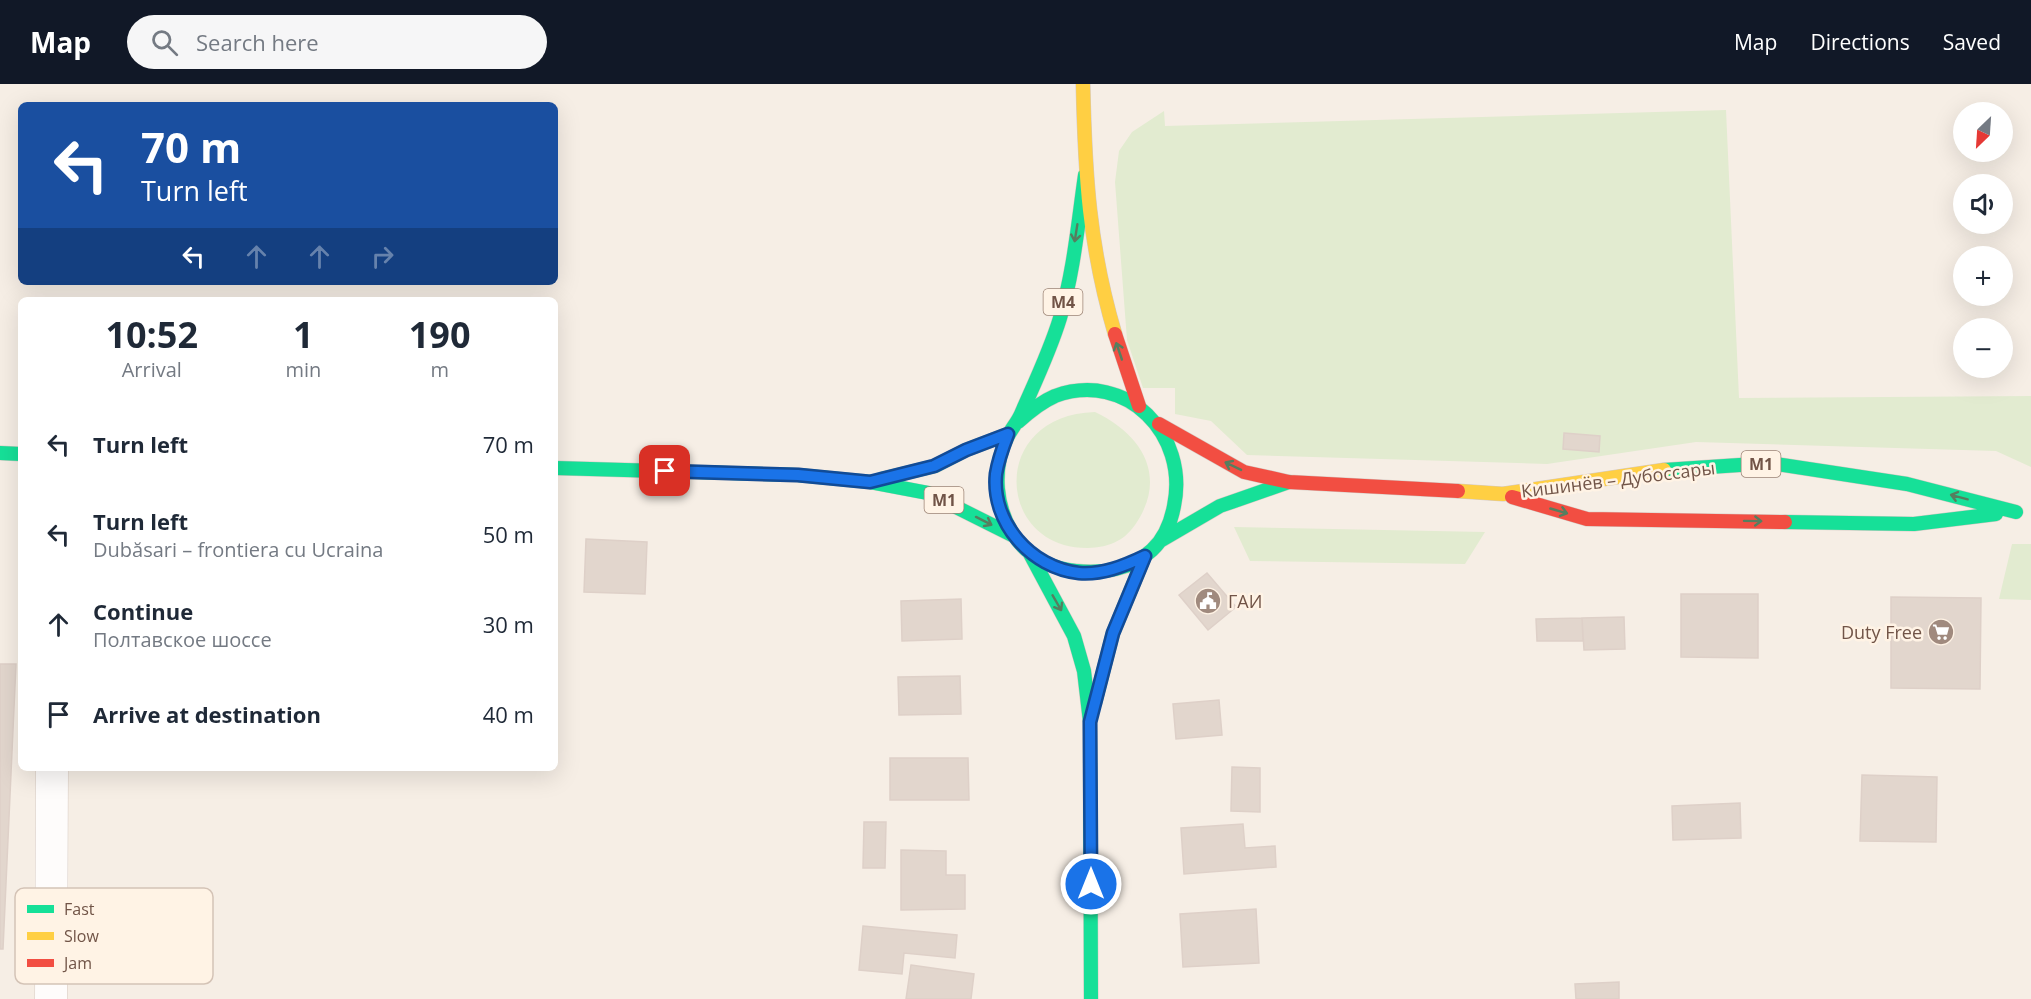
<!DOCTYPE html>
<html lang="en">
<head>
<meta charset="utf-8">
<style>
	:root { --surface:#fff; --page:#f6f6f7; --text:#1f2937; --muted:#747a83; --accent:#111827 }
	body { margin:0; font-family:"Open Sans",sans-serif; background:var(--page); color:var(--text); height:100vh; display:flex; flex-direction:column; font-size:22px; white-space:nowrap }
	* { box-sizing:border-box; margin:0 }
	p { font-size:20px; color:var(--muted) }
	.icon { flex:none; width:33px; height:33px; fill:none; stroke:currentColor; stroke-width:2; stroke-linecap:round; stroke-linejoin:round }
	.map { position:relative; flex:1; overflow:hidden }
	.drawer { position:absolute; left:18px; top:213px; width:540px; height:474px; display:flex; flex-direction:column; background:var(--surface); border-radius:9px; box-shadow:0 6px 24px #0002 }
	.drawer>* { flex:none }
	.hud { position:absolute; left:18px; top:18px; width:540px; height:183px; border-radius:9px; box-shadow:0 6px 24px #0002; background:#1a4fa0; color:#fff; overflow:hidden }
	.needle { width:39px; rotate:205deg }
	.controls { position:absolute; left:1953px; top:18px; display:grid; gap:12px }
	.controls a { display:grid; place-items:center; width:60px; height:60px; border-radius:50%; background:var(--surface); box-shadow:0 6px 24px #0002; font-size:30px }
	.pin { position:absolute; display:grid; place-items:center; width:51px; height:51px; color:#fff; margin:-26px; border-radius:12px; box-shadow:0 3px 9px #0006 }
	.me { position:absolute; width:66px; margin:-33px; rotate:0deg; stroke-linejoin:round; filter:drop-shadow(0 0 4px #0008) }
	.turn { display:flex; align-items:center; gap:21px; height:126px; padding:0 24px; font-size:27px }
	.turn .icon { width:78px; height:78px; stroke-width:2.5 }
	.turn b { display:block; font-size:42px; line-height:51px }
	.lanes { display:flex; align-items:center; height:57px; padding:0 24px; background:#0003; justify-content:center; gap:30px; direction:ltr }
	.lanes .off { opacity:.35 }
	.eta { display:flex; justify-content:space-evenly; align-items:center; height:102px; text-align:center }
	.eta b { font-size:36px; font-weight:700; line-height:42px }
	ul { padding:0; list-style:none }
	li { display:flex; align-items:center; gap:18px; height:90px; padding:0 24px }
	li div { flex:1 }
	li b { display:block; font-size:22px }
	li em { font-style:normal }
	header { display:flex; align-items:center; gap:36px; box-sizing:border-box; height:84px; padding:0 30px; background:var(--accent); color:#fff }
	header strong { font-size:28px }
	nav { display:flex; gap:33px; margin-inline-start:auto; font-size:21px }
	.search { width:420px; height:54px; background:var(--page); display:flex; align-items:center; gap:15px; box-sizing:border-box; padding:0 21px; border-radius:33px; color:var(--muted); font-size:22px }
	.map>svg:first-child { display:block }
	.green { fill:#e2ebd0 }
	.building { fill:#e2d6cd; stroke:#ded0c8; stroke-width:1.5 }
	.lines { fill:none; stroke-linecap:round; stroke-linejoin:round }
	.street-casing { stroke:#d7cbc3; stroke-width:33 }
	.fast-casing { stroke:#d4c9c3; stroke-width:15 }
	.slow-casing { stroke:#d4c9c3; stroke-width:15 }
	.jam-casing { stroke:#d4c9c3; stroke-width:15 }
	.street { stroke:#fefcfb; stroke-width:32 }
	.fast { stroke:#16e098; stroke-width:14 }
	.slow { stroke:#ffcf43; stroke-width:14 }
	.jam { stroke:#f24e42; stroke-width:14 }
	.oneway { stroke:#567e5f }
	.route-casing { stroke:#114b97; stroke-width:15 }
	.route { stroke:#1a73e8; stroke-width:10 }
	.labels { text-anchor:middle; dominant-baseline:central; stroke-width:5; stroke-linejoin:round; paint-order:stroke }
	.shield { fill:#fff3e5; stroke:#9c8476; stroke-width:1.5 }
	.shield-label { font-size:16px; font-weight:bold; fill:#715447 }
	.street-label { font-size:18px; fill:#715447; stroke:#fff3e5 }
	.poi-label { font-size:18px; fill:#715447; stroke:#fff3e5; text-anchor:start }
	.key { fill:#fff3e5; stroke:#d4c3b6; stroke-width:1.5 }
	.key-label { font-size:16px; fill:#715447 }
</style>
</head>
<body>
<header>
<strong>Map</strong>
<div class="search"><svg class="icon" aria-label="search" viewBox="0 0 24 24"><circle cx="10" cy="10" r="6"/><path d="M15 15l6 6"/></svg>Search here</div>
<nav><a>Map</a><a>Directions</a><a>Saved</a></nav>
</header>
<div class="map">
<svg width="2031" height="915" viewBox="0 0 2031 915">
	<rect width="100%" height="100%" fill="#f6eee5"/>
	<path class="green" d="M 1726,26 L 1739,314 L 2031,312 L 2031,383 L 1996,367 L 1696,358 L 1547,380 L 1247,371 L 1211,337 L 1175,330 L 1175,304 L 1143,304 L 1127,256 L 1115,98 L 1119,67 L 1132,48 L 1164,27 L 1165,42 Z
		M 1095,328 C 1143,351 1168,393 1135,441 C 1123,458 1108,463 1088,464 C 995,465 988,331 1095,328 Z
		M 1234,443 L 1485,448 L 1465,480 L 1250,477 Z
		M 2012,460 L 2031,460 L 2031,516 L 1999,515 Z"/>
	<path class="building" d="M 1564,349 L 1600,352 L 1599,368 L 1563,365 Z
		M 586,455 L 647,458 L 645,510 L 584,508 Z
		M 1207,489 L 1236,523 L 1208,546 L 1179,511 Z
		M 1681,510 L 1758,510 L 1758,574 L 1681,573 Z
		M 1891,513 L 1981,514 L 1980,605 L 1891,604 Z
		M 961,515 L 962,555 L 902,557 L 901,517 Z
		M 1624,533 L 1625,565 L 1584,566 L 1582,534 Z
		M 1582,534 L 1583,557 L 1537,557 L 1536,535 Z
		M 0,580 L 16,580 L 3,865 L 0,865 Z
		M 960,592 L 961,630 L 899,631 L 898,593 Z
		M 1219,616 L 1222,651 L 1176,655 L 1173,620 Z
		M 890,674 L 968,674 L 969,716 L 890,716 Z
		M 1232,683 L 1260,684 L 1260,728 L 1231,727 Z
		M 1862,691 L 1937,693 L 1936,758 L 1860,757 Z
		M 1740,719 L 1741,754 L 1673,756 L 1672,722 Z
		M 864,738 L 886,738 L 885,784 L 863,784 Z
		M 1243,740 L 1245,764 L 1275,762 L 1276,783 L 1184,790 L 1181,744 Z
		M 901,766 L 946,767 L 946,791 L 965,791 L 965,825 L 901,826 Z
		M 1256,825 L 1259,879 L 1183,883 L 1180,830 Z
		M 863,842 L 957,851 L 955,874 L 904,869 L 902,890 L 859,886 Z
		M 911,881 L 974,890 L 971,915 L 906,915 Z
		M 1619,898 L 1619,915 L 1576,915 L 1575,900 Z"/>
	<g class="lines">
		<g class="street-casing">
			<path id="street" d="M 51,915 L 52,684"/>
		</g>
		<g class="fast-casing">
			<path id="fast" d="M 1018,338 C 1029,328 1041,318 1055,312 C 1127,286 1189,351 1174,422 C 1171,438 1165,454 1152,466 C 1132,485 1103,490 1076,487 C 1052,485 1029,473 1015,453 C 995,424 992,385 1007,354 C 1011,345 1017,339 1021,330 C 1035,298 1050,267 1060,234 C 1074,187 1078,139 1085,91
				M 0,369 L 21,370
				M 555,384 L 798,391 L 870,398 L 928,409 L 1012,451
				M 1664,386 L 1770,379 L 1907,400 L 2016,428
				M 881,395 L 935,382 L 966,366 L 1008,350
				M 1785,438 L 1914,440 L 1996,430
				M 1160,457 L 1220,422 L 1289,398
				M 1029,468 L 1074,552 L 1084,587 L 1090,638 L 1091,915
				M 1095,619 L 1113,549 L 1145,472"/>
		</g>
		<g class="slow-casing">
			<path id="slow" d="M 1083,0 C 1085,91 1089,162 1115,250
				M 1458,407 L 1503,410 L 1664,386"/>
		</g>
		<g class="jam-casing">
			<path id="jam" d="M 1115,250 L 1139,322
				M 1159,340 L 1244,388 L 1289,398 L 1458,407
				M 1512,413 L 1587,435 L 1785,438"/>
		</g>
		<use href="#street" class="street"/>
		<use href="#fast" class="fast"/>
		<use href="#slow" class="slow"/>
		<use href="#jam" class="jam"/>
	</g>
	<defs><path id="oneway-shaft" d="M-6 0H5M1.5-3L5.5 0L1.5 3" fill="none" stroke-width="1.6" stroke-linecap="round" stroke-linejoin="round" transform="scale(1.5)"/></defs>
	<g class="oneway">
		<use href="#oneway-shaft" transform="translate(1076 149) rotate(99)"/>
		<use href="#oneway-shaft" transform="translate(1119 267) rotate(-109)"/>
		<use href="#oneway-shaft" transform="translate(1233 382) rotate(-154)"/>
		<use href="#oneway-shaft" transform="translate(1959 413) rotate(-165)"/>
		<use href="#oneway-shaft" transform="translate(1559 427) rotate(16)"/>
		<use href="#oneway-shaft" transform="translate(984 437) rotate(27)"/>
		<use href="#oneway-shaft" transform="translate(1753 437) rotate(1)"/>
		<use href="#oneway-shaft" transform="translate(1057 519) rotate(60)"/>
	</g>
	<g class="lines">
		<g class="route-casing">
			<path id="route" d="M 665,387 L 798,391 L 870,398 L 934,382 L 966,366 L 1008,350 C 1003,363 998,377 996,390 C 991,438 1031,484 1079,489 C 1102,491 1124,482 1145,472 L 1113,549 L 1090,638 L 1091,800"/>
		</g>
		<use href="#route" class="route"/>
	</g>
	<defs>
		<g id="civic-disc" transform="scale(1.35)"><circle r="9.5" fill="#a08a7e" stroke="#fff3e5"/><path d="M-.6-6.5H3V-4.5H.6V-3L4-1V1h2V6H-6V1h2V-1L-.6-3ZM-1.2 2.5V6h2.4V2.5Z" fill="#fff"/></g>
		<g id="supermarket-disc" transform="scale(1.35)"><circle r="9.5" fill="#a08a7e" stroke="#fff3e5"/><path d="M-6-5.5h2.5l.6 2H6L4.5 2H-2.5L-4.4-4H-6ZM-1.5 3.2a1.3 1.3 0 1 0 .1 0ZM3 3.2a1.3 1.3 0 1 0 .1 0Z" fill="#fff"/></g>
	</defs>
	<g fill-rule="evenodd">
		<use href="#civic-disc" x="1208" y="517"/>
		<use href="#supermarket-disc" x="1941" y="548"/>
	</g>
	<g class="labels">
		<g class="shield">
			<rect x="1043.5" y="205" width="39" height="26" rx="4.5"/>
			<rect x="1741.5" y="367" width="39" height="26" rx="4.5"/>
			<rect x="924.5" y="403" width="39" height="26" rx="4.5"/>
		</g>
		<g class="shield-label">
			<text x="1063" y="218">M4</text>
			<text x="1761" y="380">M1</text>
			<text x="944" y="416">M1</text>
		</g>
		<g class="street-label">
			<text transform="translate(1618 395) rotate(-7)">Кишинёв – Дубоссары</text>
		</g>
		<g class="poi-label">
			<text x="1228" y="517">ГАИ</text>
			<text x="1922" y="548" text-anchor="end">Duty Free</text>
		</g>
	</g>
	<rect x="15" y="804" width="198" height="96" rx="9" class="key"/>
	<rect x="27" y="821" width="27" height="8" fill="#16e098"/>
	<rect x="27" y="848" width="27" height="8" fill="#ffcf43"/>
	<rect x="27" y="875" width="27" height="8" fill="#f24e42"/>
	<g class="key-label">
		<text x="64" y="831">Fast</text>
		<text x="64" y="858">Slow</text>
		<text x="64" y="885">Jam</text>
	</g>
</svg>
<div class="controls">
<a><svg class="needle" viewBox="-14 -14 28 28"><path d="M0-13l5 13h-10z" fill="#e53935"/><path d="M0 13l5-13h-10z" fill="#747a83"/></svg></a>
<a><svg class="icon" aria-label="sound" viewBox="0 0 24 24"><path d="M4 9h4l5-4v14l-5-4H4zM17 9q2 3 0 6"/></svg></a>
<a>+</a>
<a>−</a>
</div>
<div class="pin" style="left:665px;top:387px;background:#d93025"><svg class="icon" aria-label="arrive" viewBox="0 0 24 24"><path d="M6 21V4h12l-3 4 3 4H6"/></svg></div>
<svg class="me" style="left:1091px;top:800px" viewBox="-20 -20 40 40"><circle r="17" fill="#1a73e8" stroke="#fff" stroke-width="3"/><path d="M0-11L8 9 0 5-8 9z" fill="#fff"/></svg>
<div class="hud">
<div class="turn"><svg class="icon" aria-label="left" viewBox="0 0 24 24"><path d="M17 20v-9H6M10 6l-5 5 5 5"/></svg><div><b>70 m</b>Turn left</div></div>
<div class="lanes"><svg class="icon" aria-label="left" viewBox="0 0 24 24"><path d="M17 20v-9H6M10 6l-5 5 5 5"/></svg><svg class="icon off" aria-label="ahead" viewBox="0 0 24 24"><path d="M12 20V5M6 11l6-6 6 6"/></svg><svg class="icon off" aria-label="ahead" viewBox="0 0 24 24"><path d="M12 20V5M6 11l6-6 6 6"/></svg><svg class="icon off" aria-label="right" viewBox="0 0 24 24"><path d="M7 20v-9h11M14 6l5 5-5 5"/></svg></div>
</div>
<section class="drawer">
<div class="eta">
<div><b>10:52</b><p>Arrival</p></div>
<div><b>1</b><p>min</p></div>
<div><b>190</b><p>m</p></div>
</div>
<ul>
<li><svg class="icon" aria-label="left" viewBox="0 0 24 24"><path d="M17 20v-9H6M10 6l-5 5 5 5"/></svg><div><b>Turn left</b></div><em>70 m</em></li>
<li><svg class="icon" aria-label="left" viewBox="0 0 24 24"><path d="M17 20v-9H6M10 6l-5 5 5 5"/></svg><div><b>Turn left</b><p>Dubăsari – frontiera cu Ucraina</p></div><em>50 m</em></li>
<li><svg class="icon" aria-label="ahead" viewBox="0 0 24 24"><path d="M12 20V5M6 11l6-6 6 6"/></svg><div><b>Continue</b><p>Полтавское шоссе</p></div><em>30 m</em></li>
<li><svg class="icon" aria-label="arrive" viewBox="0 0 24 24"><path d="M6 21V4h12l-3 4 3 4H6"/></svg><div><b>Arrive at destination</b></div><em>40 m</em></li>
</ul>
</section>
</div>
</body>
</html>
